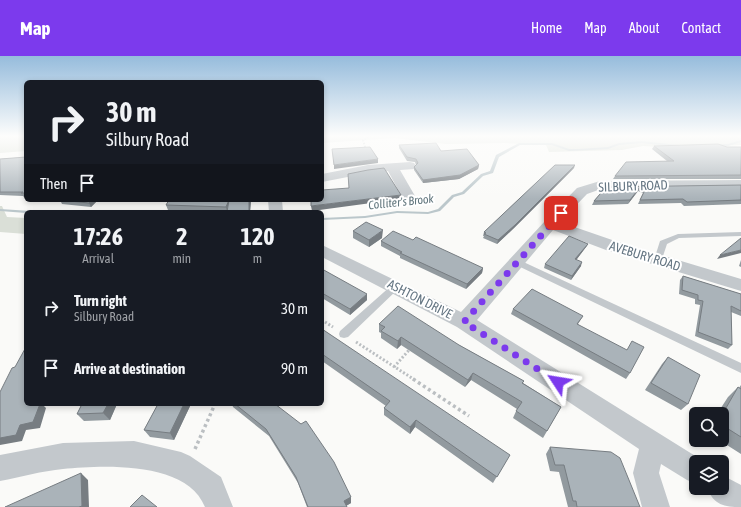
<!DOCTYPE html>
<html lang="en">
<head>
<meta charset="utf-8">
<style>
	:root { --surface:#171b24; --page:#242831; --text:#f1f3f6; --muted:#9ea1a6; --accent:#7c3aed }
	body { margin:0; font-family:"Asap Condensed",sans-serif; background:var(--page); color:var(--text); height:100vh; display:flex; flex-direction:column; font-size:15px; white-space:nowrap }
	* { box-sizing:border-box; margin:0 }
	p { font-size:13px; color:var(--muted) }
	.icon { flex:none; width:22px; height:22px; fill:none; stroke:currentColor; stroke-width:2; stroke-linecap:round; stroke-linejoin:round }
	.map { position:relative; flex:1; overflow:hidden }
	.sheet { position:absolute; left:24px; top:154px; width:300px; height:196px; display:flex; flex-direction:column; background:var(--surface); border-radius:6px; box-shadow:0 2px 6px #0003 }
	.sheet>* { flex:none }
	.banner { position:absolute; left:24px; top:24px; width:300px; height:122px; border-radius:6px; box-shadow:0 2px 6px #0003; background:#171b24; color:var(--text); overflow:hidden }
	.buttons { position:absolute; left:689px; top:351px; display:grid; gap:8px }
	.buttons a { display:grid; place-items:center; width:40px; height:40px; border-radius:6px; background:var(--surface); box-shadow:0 2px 6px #0003; font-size:20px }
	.pin { position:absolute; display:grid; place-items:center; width:34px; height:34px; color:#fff; margin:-17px; border-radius:8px; box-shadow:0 2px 6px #0006 }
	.me { position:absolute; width:44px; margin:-22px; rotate:303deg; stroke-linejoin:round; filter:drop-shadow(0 0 3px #0008) }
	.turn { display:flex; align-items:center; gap:14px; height:84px; padding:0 16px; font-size:18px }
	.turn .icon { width:52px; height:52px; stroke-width:2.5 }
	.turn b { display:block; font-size:28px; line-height:34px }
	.then { display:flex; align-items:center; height:38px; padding:0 16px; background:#0003; gap:8px; font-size:15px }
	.eta { display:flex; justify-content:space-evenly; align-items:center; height:68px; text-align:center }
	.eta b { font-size:24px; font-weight:700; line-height:28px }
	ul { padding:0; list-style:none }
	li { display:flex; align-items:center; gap:12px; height:60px; padding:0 16px }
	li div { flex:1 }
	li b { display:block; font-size:15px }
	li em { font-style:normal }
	header { display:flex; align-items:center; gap:24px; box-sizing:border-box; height:56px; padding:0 20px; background:var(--accent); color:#fff }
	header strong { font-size:19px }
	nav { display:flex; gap:22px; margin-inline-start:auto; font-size:14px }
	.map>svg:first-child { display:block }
	.green { fill:#dadfd7 }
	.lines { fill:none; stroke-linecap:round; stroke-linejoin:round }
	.stream { fill:#bbc7cb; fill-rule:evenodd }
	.path-far2 { stroke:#bbbfc2; stroke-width:2; stroke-dasharray:1.5 1.5; stroke-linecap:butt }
	.path-far1 { stroke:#bbbfc2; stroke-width:3; stroke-dasharray:2 2; stroke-linecap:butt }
	.path { stroke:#bbbfc2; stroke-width:3.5; stroke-dasharray:3 3; stroke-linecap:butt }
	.lane { fill:#c3c8cc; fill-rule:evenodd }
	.street { fill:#c3c8cc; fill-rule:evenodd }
	.wall { fill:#929a9f }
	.shaded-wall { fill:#777d82 }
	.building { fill:#aab3b9; stroke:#777d82 }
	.route { stroke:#7c3aed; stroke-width:7; stroke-dasharray:0 12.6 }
	.labels { text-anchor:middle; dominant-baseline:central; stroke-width:4; stroke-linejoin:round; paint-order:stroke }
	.far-water-label { font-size:12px; font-style:italic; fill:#60757c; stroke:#fff }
	.street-label { font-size:13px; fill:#657683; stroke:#fff }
</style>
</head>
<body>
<header>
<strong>Map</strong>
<nav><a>Home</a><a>Map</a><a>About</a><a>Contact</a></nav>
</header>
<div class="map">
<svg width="741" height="451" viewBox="0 0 741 451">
	<rect width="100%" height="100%" fill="#fafaf8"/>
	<path class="green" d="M 0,80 L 26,80 L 26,95 L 0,97 Z
		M 322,80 L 741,80 L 741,89 L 680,92 L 643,90 L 622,94 L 549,96 L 546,89 L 505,87 L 446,88 L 394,82 L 322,87 Z
		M 0,150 L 2,150 L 7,161 L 26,162 L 26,178 L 0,176 Z"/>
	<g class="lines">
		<path class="stream" d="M 741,84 L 741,86 L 728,90 L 702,90 L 700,89 L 702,88 L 728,88 Z
			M 642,85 L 678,89 L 680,90 L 678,91 L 642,87 L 619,89 L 608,93 L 569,95 L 552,89 L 520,89 L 499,101 L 493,117 L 483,120 L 464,138 L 454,141 L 440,155 L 428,158 L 397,157 L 365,162 L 322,164 L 322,162 L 365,160 L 397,155 L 428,156 L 438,153 L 452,139 L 462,136 L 481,118 L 490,115 L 496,99 L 519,87 L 552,87 L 569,93 L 579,93 L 608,91 L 619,87 Z
			M 0,153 L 31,155 L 33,156 L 26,156 L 26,157 L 0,155 Z"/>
		<path class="path-far2" d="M 366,94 L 363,84 L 371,80"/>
		<path class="path-far1" d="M 325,266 L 333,271
			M 356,286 L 415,324
			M 394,311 L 410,293"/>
		<path class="path" d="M 413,323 L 469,360
			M 195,393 L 215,348"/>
		<path class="lane" d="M 741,176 L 741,180 L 679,182 L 667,188 L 661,206 L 658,207 L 654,204 L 660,185 L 678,178 Z
			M 517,203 L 741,307 L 741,317 L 514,208 L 513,206 L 514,204 Z
			M 395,228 L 400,231 L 398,233 L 348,281 L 344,282 L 340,281 L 339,278 L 340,275 L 392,229 Z"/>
		<path class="street" d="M 410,106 L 414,107 L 416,110 L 414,113 L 400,114 L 415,140 L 413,143 L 403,143 L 388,115 L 368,117 L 322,126 L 322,118 L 368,109 Z
			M 741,124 L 741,132 L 601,133 L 587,138 L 560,166 L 618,186 L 741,223 L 741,235 L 606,194 L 553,174 L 477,264 L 705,406 L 696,406 L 696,428 L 687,424 L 661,408 L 659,417 L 670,451 L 642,451 L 633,417 L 639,393 L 457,271 L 322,201 L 322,189 L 461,256 L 545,165 L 577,132 L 600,125 Z
			M 268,144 L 282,144 L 283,156 L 269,156 Z
			M 134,385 L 181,396 L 190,400 L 221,421 L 233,451 L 205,451 C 187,405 104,409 63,413 C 42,415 21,421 0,425 L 0,399 L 63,387 Z
			M 722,419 L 741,429 L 741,451 C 724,451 714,449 707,432 L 722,432 Z"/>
	</g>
	<path class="wall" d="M 399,89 L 441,95 L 479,109 L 478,113 L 459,123 L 423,127 L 414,114 L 414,111 L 416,109 L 415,106 L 407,105 L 399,92 Z
		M 654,90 L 741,91 L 741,123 L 613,123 L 615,120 L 667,105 L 652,93 Z
		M 26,101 L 26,141 L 24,141 L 23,140 L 0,139 L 0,103 Z
		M 574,112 L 514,172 L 497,188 L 483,182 L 484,180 L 483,180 L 484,176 Z
		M 741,129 L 741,148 L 684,150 L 681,147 L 638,148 L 643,137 L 638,135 L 628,148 L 592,149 L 594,145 L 606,131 Z
		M 60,144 L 98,144 L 91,151 L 62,148 Z
		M 169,144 L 251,144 L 250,156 L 168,154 L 166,149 Z
		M 353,175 L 382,182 L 369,191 L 353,182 Z
		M 413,184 L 483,212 L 482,217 L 466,233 L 400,202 L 400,200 L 381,190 L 381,185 Z
		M 588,188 L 586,191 L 576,204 L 581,210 L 571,224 L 544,212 L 545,208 Z
		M 741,204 L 741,211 L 739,210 Z
		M 322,213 L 367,244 L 350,259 L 322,242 Z
		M 683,220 L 741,238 L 741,260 L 731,256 L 732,289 L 728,293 L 695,280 L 700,249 L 695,248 L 695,243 L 679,238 L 680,224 Z
		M 513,253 L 583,260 L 578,268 L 630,317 L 626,323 L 511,258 Z
		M 379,268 L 459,289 L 524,325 L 523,327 L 561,351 L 543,382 L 513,362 L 517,353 L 471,324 L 465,331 L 401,289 L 397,293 L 381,282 L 381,277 L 379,276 Z
		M 322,273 L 506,405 L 493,427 L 415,371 L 410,378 L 384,359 L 384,352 L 386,350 L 322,305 Z
		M 668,301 L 688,348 L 681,354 L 645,334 L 662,308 Z
		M 741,329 L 741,398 L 719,384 L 722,384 L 722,358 L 717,358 L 728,341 L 738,331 L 739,332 Z
		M 82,348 L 117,348 L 110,364 L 84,365 L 77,358 Z
		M 158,348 L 191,348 L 174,384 L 150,381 L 144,374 Z
		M 232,348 L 280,348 L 278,350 L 351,441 L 351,447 L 346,450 L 347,451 L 307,451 L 298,427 L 269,380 L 233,351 Z
		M 550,391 L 640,451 L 568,451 L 559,416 L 550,415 L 546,398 Z"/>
	<path class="shaded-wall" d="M 378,103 L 378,107 L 334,113 L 334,109 Z
		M 479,109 L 478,113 L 459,123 L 423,127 L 423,124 Z
		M 575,109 L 574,112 L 514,172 L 497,188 L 498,184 Z
		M 640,131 L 638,135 L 628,148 L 630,144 Z
		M 401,139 L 401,143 L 312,155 L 311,150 Z
		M 92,144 L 98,144 L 91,151 L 89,147 Z
		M 229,144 L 227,155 L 226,151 Z
		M 249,144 L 251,144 L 250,156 L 249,156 Z
		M 383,174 L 382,182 L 369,191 L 369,184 Z
		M 588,188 L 586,191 L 574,207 L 575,203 Z
		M 741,194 L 741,197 L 717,203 L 720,199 Z
		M 582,206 L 581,210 L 571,224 L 572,220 Z
		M 483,212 L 482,217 L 466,233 L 467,228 Z
		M 367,238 L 367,244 L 350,259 L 350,253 Z
		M 401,281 L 401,289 L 397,293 L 398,285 Z
		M 473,317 L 471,324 L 465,331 L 468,324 Z
		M 35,348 L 43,348 L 43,349 L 46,352 L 40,372 L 26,374 L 22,385 L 0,389 L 0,382 Z
		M 108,348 L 117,348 L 110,364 L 103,357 Z
		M 184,348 L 191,348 L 174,384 L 170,377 Z
		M 416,364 L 415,371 L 410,378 L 410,371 Z
		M 81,417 L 88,424 L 89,451 L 79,451 Z
		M 351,441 L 351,447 L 344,451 L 344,445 Z"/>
	<path class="building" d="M 436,87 L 441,95 L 467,93 L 479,109 L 460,119 L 423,124 L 414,111 L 418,107 L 416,103 L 407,101 L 399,89 Z
		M 718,88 L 727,91 L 741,91 L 741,119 L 615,120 L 626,106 L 674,105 L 654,90 Z
		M 370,91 L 378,103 L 334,109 L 332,93 Z
		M 26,101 L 26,137 L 21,137 L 23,136 L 0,136 L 0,103 Z
		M 555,109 L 575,109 L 515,169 L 498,184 L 484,178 L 486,177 L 484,176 Z
		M 384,112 L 401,139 L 311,150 L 311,144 L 322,144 L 322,134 L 349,132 L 348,118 L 368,114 Z
		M 741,129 L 741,144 L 687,146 L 683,143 L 640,144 L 645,134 L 640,131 L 630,144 L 594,145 L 606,131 Z
		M 60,144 L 92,144 L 89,147 Z
		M 169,144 L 249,144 L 249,156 L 227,156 L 229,144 L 226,151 L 166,149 Z
		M 366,166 L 383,174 L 369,184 L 353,175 Z
		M 393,175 L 413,184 L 416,181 L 483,212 L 467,228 L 400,197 L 402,196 L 381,185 Z
		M 569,180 L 588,188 L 575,203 L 582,206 L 572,220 L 545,208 Z
		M 741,182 L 741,194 L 720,199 Z
		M 322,213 L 367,238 L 350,253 L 322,237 Z
		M 683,220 L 741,238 L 741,255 L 731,250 L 732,289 L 698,276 L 703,245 L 698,244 L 698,239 L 682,234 Z
		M 532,233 L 583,260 L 577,268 L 627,294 L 632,285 L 644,291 L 630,317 L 513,253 Z
		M 398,250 L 459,289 L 524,325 L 522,327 L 561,351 L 547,375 L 516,355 L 522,346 L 473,317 L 468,324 L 401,281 L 398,285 L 381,275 L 385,271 L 379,268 Z
		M 322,273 L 510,399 L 497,421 L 416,364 L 410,371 L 384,352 L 390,345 L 322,298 Z
		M 26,291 L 26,348 L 40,348 L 33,366 L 20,369 L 16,379 L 0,382 L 0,336 L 12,312 L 15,311 Z
		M 668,301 L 700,319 L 688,348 L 651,327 Z
		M 738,331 L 741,333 L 741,381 L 722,369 L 722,359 Z
		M 82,348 L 108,348 L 103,357 L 77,358 Z
		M 158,348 L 184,348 L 170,377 L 144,374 Z
		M 235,348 L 275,348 L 301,368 L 306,365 L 334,406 L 351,441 L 344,445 L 347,451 L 308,451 L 296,421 L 266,373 Z
		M 550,391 L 611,396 L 620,402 L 640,451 L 577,451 L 576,445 L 573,445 L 564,409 L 555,409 Z
		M 81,417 L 82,450 L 79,451 L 5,451 Z
		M 142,439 L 157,451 L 130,451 Z"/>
	<linearGradient id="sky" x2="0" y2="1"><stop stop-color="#96bcdc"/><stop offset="0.56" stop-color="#fdfdfc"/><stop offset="1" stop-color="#fdfdfc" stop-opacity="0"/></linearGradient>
	<rect width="741" height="143" fill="url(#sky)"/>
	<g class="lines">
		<path class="route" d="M 558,326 L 464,266 L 561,157"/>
	</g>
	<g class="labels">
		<g class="far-water-label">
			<text transform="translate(401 146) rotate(-6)">Colliter's Brook</text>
		</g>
		<g class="street-label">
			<text transform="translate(633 130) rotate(-2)">SILBURY ROAD</text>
			<text transform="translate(645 200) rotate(17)">AVEBURY ROAD</text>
			<text transform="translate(420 243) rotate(27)">ASHTON DRIVE</text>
		</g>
	</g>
</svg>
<div class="buttons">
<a><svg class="icon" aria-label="search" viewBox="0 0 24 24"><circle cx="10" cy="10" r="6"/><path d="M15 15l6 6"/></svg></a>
<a><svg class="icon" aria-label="layers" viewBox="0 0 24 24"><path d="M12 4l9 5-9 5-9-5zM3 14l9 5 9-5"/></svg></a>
</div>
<div class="pin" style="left:561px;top:157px;background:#d93025"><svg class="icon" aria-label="arrive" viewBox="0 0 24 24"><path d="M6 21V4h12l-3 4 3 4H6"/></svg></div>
<svg class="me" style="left:558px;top:326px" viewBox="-20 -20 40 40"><path d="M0-17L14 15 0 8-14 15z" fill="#7c3aed" stroke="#fff" stroke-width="4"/></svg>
<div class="banner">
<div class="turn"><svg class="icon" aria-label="right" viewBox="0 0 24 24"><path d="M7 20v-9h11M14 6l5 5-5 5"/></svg><div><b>30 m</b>Silbury Road</div></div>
<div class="then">Then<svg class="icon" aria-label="arrive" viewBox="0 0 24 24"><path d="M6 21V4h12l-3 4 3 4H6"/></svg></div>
</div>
<section class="sheet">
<div class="eta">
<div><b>17:26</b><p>Arrival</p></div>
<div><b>2</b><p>min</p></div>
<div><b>120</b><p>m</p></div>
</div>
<ul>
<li><svg class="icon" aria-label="right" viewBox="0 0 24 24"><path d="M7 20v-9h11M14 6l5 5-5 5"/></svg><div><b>Turn right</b><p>Silbury Road</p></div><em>30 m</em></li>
<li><svg class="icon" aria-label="arrive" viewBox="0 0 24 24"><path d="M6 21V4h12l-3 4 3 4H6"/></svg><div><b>Arrive at destination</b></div><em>90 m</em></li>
</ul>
</section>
</div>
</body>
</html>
